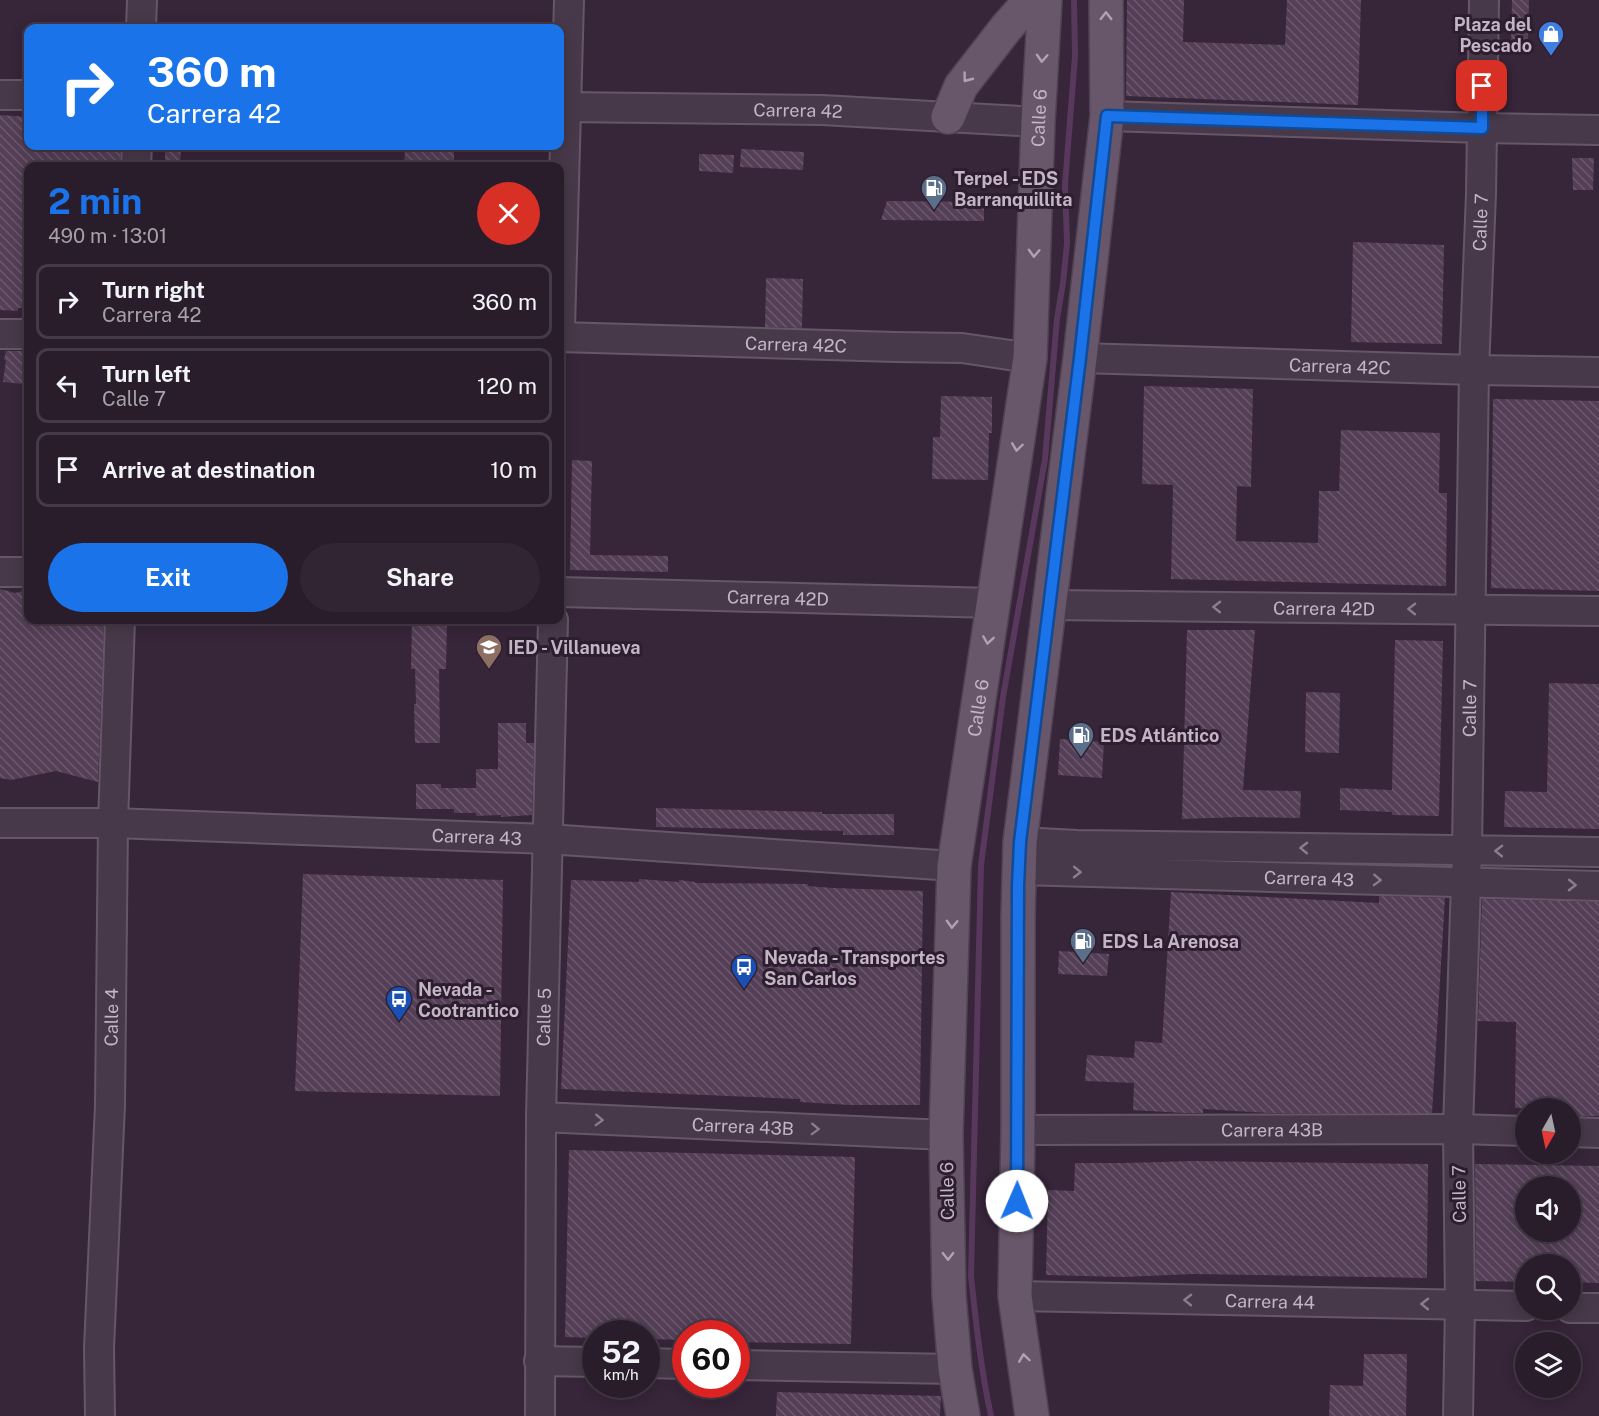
<!DOCTYPE html>
<html lang="en">
<head>
<meta charset="utf-8">
<style>
	:root { --surface:#291c2b; --page:#312533; --text:#f1f3f6; --muted:#a5a1a9; --line:#453a47; --accent:#1a73e8 }
	body { margin:0; font-family:"Public Sans",sans-serif; background:var(--page); color:var(--text); height:100vh; display:flex; flex-direction:column; font-size:22px; white-space:nowrap }
	* { box-sizing:border-box; margin:0 }
	p { font-size:20px; color:var(--muted) }
	.icon { flex:none; width:33px; height:33px; fill:none; stroke:currentColor; stroke-width:2; stroke-linecap:round; stroke-linejoin:round }
	.map { position:relative; flex:1; overflow:hidden }
	.sheet { position:absolute; left:24px; top:162px; width:540px; height:462px; display:flex; flex-direction:column; background:var(--surface); border-radius:12px; box-shadow:0 3px 15px #0003,0 0 0 2px var(--line) }
	.sheet>* { flex:none }
	.banner { position:absolute; left:24px; top:24px; width:540px; height:126px; border-radius:12px; box-shadow:0 3px 15px #0003,0 0 0 2px var(--line); background:#1a73e8; color:#fff; overflow:hidden }
	.needle { width:39px; rotate:189deg }
	.buttons { position:absolute; left:1515px; top:1098px; display:grid; gap:12px }
	.buttons a { display:grid; place-items:center; width:66px; height:66px; border-radius:50%; background:var(--surface); box-shadow:0 3px 15px #0003,0 0 0 2px var(--line); font-size:30px }
	.speed { position:absolute; left:582px; top:1320px; display:flex; gap:12px; font-size:30px; font-weight:700; text-align:center }
	.speed>* { display:grid; place-content:center; width:78px; height:78px; border-radius:50%; background:var(--surface); box-shadow:0 3px 15px #0003,0 0 0 2px var(--line); line-height:1 }
	.speed small { font-size:15px; font-weight:400 }
	.speed .limit { border:9px solid #d22; background:#fff; color:#111 }
	.pin { position:absolute; display:grid; place-items:center; width:51px; height:51px; color:#fff; margin:-26px; border-radius:12px; box-shadow:0 3px 9px #0006 }
	.me { position:absolute; width:66px; margin:-33px; rotate:1deg; stroke-linejoin:round; filter:drop-shadow(0 0 4px #0008) }
	.turn { display:flex; align-items:center; gap:21px; height:126px; padding:0 24px; font-size:27px }
	.turn .icon { width:78px; height:78px; stroke-width:2.5 }
	.turn b { display:block; font-size:42px; line-height:51px }
	.round { display:grid; place-items:center; flex:none; width:63px; height:63px; border-radius:32px; background:var(--page) }
	.summary { display:flex; align-items:center; justify-content:space-between; height:102px; padding:0 24px }
	h1 { font-size:36px; font-weight:700; line-height:45px; color:var(--accent) }
	.primary-button { display:flex; gap:12px; margin-top:auto; padding:12px 24px }
	.primary-button a { flex:1; height:69px; border-radius:36px; background:var(--accent); color:#fff; font-size:24px; font-weight:700; line-height:69px; text-align:center }
	.primary-button a+a { background:var(--page); color:var(--text) }
	ul { padding:0; list-style:none }
	li { display:flex; align-items:center; gap:18px; height:75px; margin:0 12px 9px; padding:0 12px; border:3px solid var(--line); border-radius:12px }
	li div { flex:1 }
	li b { display:block; font-size:22px }
	li em { font-style:normal }
	.map>svg:first-child { display:block }
	.lines { fill:none; stroke-linecap:round; stroke-linejoin:round }
	.stream { stroke:#58395d; stroke-width:6 }
	.building { fill:url(#building-back-hatch); fill-rule:evenodd }
	.minor-casing { stroke:#665768; stroke-width:32 }
	.major-casing { stroke:#514253; stroke-width:36 }
	.minor { stroke:#48394a; stroke-width:28 }
	.major { stroke:#68576a; stroke-width:33 }
	.oneway { stroke:#b2a1b3 }
	.oneway2 { stroke:#8c7d8e }
	.route-casing { stroke:#114b97; stroke-width:15 }
	.route { stroke:#1a73e8; stroke-width:10 }
	.labels { text-anchor:middle; dominant-baseline:central; stroke-width:6; stroke-linejoin:round; paint-order:stroke }
	.poi-label { font-size:18px; font-weight:bold; fill:#c4b4c5; stroke:#2d1e2f; text-anchor:start }
	.street-label { font-size:18px; fill:#c4b4c5; stroke:#2d1e2f }
</style>
</head>
<body>
<div class="map">
<svg width="1599" height="1416" viewBox="0 0 1599 1416">
	<defs>
		<pattern id="building-back-hatch" width="6" height="6" patternUnits="userSpaceOnUse" patternTransform="scale(1.5)"><rect width="6" height="6" fill="#543f57"/><path d="M-1 5l2 2M0 0l6 6M5-1l2 2" fill="none" stroke="#6b586e"/></pattern>
	</defs>
	<rect width="100%" height="100%" fill="#372539"/>
	<g class="lines">
		<path class="stream" d="M 991,1416 C 981,1370 976,1323 971,1276 L 981,865 L 1003,697 L 1045,459 L 1057,319 L 1063,283 L 1067,243 L 1065,185 L 1075,56 L 1074,0"/>
	</g>
	<path class="building" d="M 1127,0 L 1184,0 L 1183,42 L 1285,45 L 1287,0 L 1361,0 L 1358,105 L 1126,96 Z
		M 1512,0 L 1529,0 L 1528,43 L 1511,43 Z
		M 0,115 L 28,117 L 28,146 L 121,146 L 120,166 L 28,166 L 28,308 L 18,308 L 18,311 L 0,310 Z
		M 165,146 L 181,146 L 180,166 L 165,166 Z
		M 405,148 L 454,151 L 454,166 L 404,166 Z
		M 741,149 L 804,152 L 803,170 L 740,167 Z
		M 699,154 L 734,155 L 733,173 L 699,171 Z
		M 1572,158 L 1594,158 L 1593,190 L 1573,190 Z
		M 887,201 L 984,202 L 984,221 L 881,220 Z
		M 1353,242 L 1444,245 L 1442,344 L 1351,342 Z
		M 766,278 L 803,279 L 802,328 L 765,327 Z
		M 28,351 L 28,382 L 25,381 L 24,384 L 3,382 L 6,360 L 4,360 L 6,351 Z
		M 1144,386 L 1253,389 L 1251,487 L 1237,486 L 1236,541 L 1318,543 L 1319,491 L 1339,491 L 1341,430 L 1440,433 L 1439,493 L 1447,493 L 1446,586 L 1171,579 L 1173,485 L 1142,484 Z
		M 941,396 L 992,397 L 992,433 L 989,433 L 988,480 L 932,479 L 933,437 L 940,437 Z
		M 1493,399 L 1599,401 L 1599,591 L 1491,588 Z
		M 572,460 L 592,461 L 590,555 L 668,556 L 668,572 L 570,570 Z
		M 0,589 L 15,593 L 28,590 L 28,620 L 104,620 L 98,782 L 56,771 L 11,780 L 0,778 Z
		M 412,620 L 447,620 L 446,669 L 439,669 L 440,743 L 415,743 L 414,704 L 416,704 L 415,669 L 411,669 Z
		M 1187,630 L 1255,630 L 1243,790 L 1301,791 L 1300,818 L 1241,817 L 1182,819 Z
		M 1395,640 L 1443,641 L 1439,816 L 1392,815 L 1392,812 L 1340,810 L 1340,788 L 1392,790 Z
		M 1549,683 L 1599,684 L 1599,829 L 1504,827 L 1505,791 L 1547,792 Z
		M 1306,692 L 1340,693 L 1339,753 L 1305,752 Z
		M 498,723 L 526,723 L 526,743 L 534,743 L 532,815 L 501,817 L 501,815 L 476,816 L 476,813 L 454,813 L 454,809 L 416,809 L 416,784 L 441,784 L 441,788 L 476,788 L 476,769 L 498,769 Z
		M 1060,739 L 1104,742 L 1102,778 L 1058,775 Z
		M 656,808 L 822,812 L 822,814 L 894,814 L 894,835 L 843,835 L 843,831 L 656,827 Z
		M 303,874 L 503,880 L 500,1096 L 295,1091 Z
		M 639,879 L 679,882 L 679,880 L 695,882 L 695,883 L 808,884 L 808,886 L 833,888 L 923,891 L 920,1105 L 850,1105 L 800,1102 L 800,1099 L 561,1089 L 571,880 L 639,882 Z
		M 1171,892 L 1379,903 L 1379,896 L 1445,898 L 1432,1113 L 1269,1113 L 1203,1109 L 1203,1113 L 1183,1113 L 1133,1110 L 1134,1083 L 1085,1081 L 1087,1055 L 1134,1058 L 1135,1041 L 1162,1043 Z
		M 1482,899 L 1599,902 L 1599,1116 L 1570,1116 L 1570,1108 L 1515,1108 L 1516,1022 L 1478,1021 Z
		M 1059,951 L 1109,954 L 1107,976 L 1058,974 Z
		M 569,1150 L 855,1157 L 851,1344 L 736,1342 L 736,1334 L 686,1334 L 686,1340 L 646,1339 L 646,1334 L 596,1334 L 596,1338 L 565,1337 Z
		M 1194,1161 L 1428,1164 L 1427,1278 L 1193,1274 L 1123,1277 L 1046,1275 L 1048,1190 L 1074,1191 L 1075,1163 L 1124,1163 Z
		M 1475,1164 L 1599,1166 L 1599,1283 L 1570,1282 L 1570,1264 L 1526,1264 L 1526,1282 L 1476,1281 ZM 1526,1186 L 1570,1186 L 1570,1232 L 1526,1232 Z
		M 1364,1354 L 1407,1354 L 1406,1416 L 1329,1416 L 1330,1385 L 1363,1386 Z
		M 777,1392 L 941,1396 L 940,1416 L 776,1416 Z"/>
	<g class="lines">
		<g class="minor-casing">
			<g id="minor">
				<path d="M 141,28 L 142,0"/>
				<path d="M 0,95 L 28,95"/>
				<path id="s1" d="M 560,107 L 822,110 L 1038,122"/>
				<path d="M 1107,116 L 1482,128 L 1599,130"/>
				<path d="M 136,166 L 137,146"/>
				<path d="M 560,328 L 569,0"/>
				<path d="M 0,334 L 28,334"/>
				<path id="s2" d="M 560,337 L 895,347 L 962,348 L 1030,358"/>
				<path id="s3" d="M 1080,358 L 1474,370 L 1599,372"/>
				<path d="M 0,572 L 28,572"/>
				<path id="s4" d="M 560,592 L 994,603"/>
				<path id="s5" d="M 1048,605 L 1599,611"/>
				<path id="s6" d="M 0,823 L 113,823 L 547,839 L 954,866"/>
				<path d="M 1020,842 L 1077,845 L 1599,852"/>
				<path id="s7" d="M 1019,870 L 1599,886"/>
				<path id="s8" d="M 541,1117 L 946,1135"/>
				<path id="s9" d="M 1018,1130 L 1458,1129 L 1526,1131"/>
				<path d="M 1570,1132 L 1599,1133"/>
				<path id="s10" d="M 1015,1296 L 1526,1306"/>
				<path d="M 1570,1308 L 1599,1308"/>
				<path d="M 539,1361 L 596,1362"/>
				<path d="M 646,1363 L 686,1364"/>
				<path d="M 736,1365 L 955,1369"/>
				<path id="s11" d="M 100,1416 L 99,1348 L 110,1105 L 113,823 L 120,620"/>
				<path id="s12" d="M 540,1416 L 541,1117 L 553,620"/>
				<path id="s13" d="M 1458,1416 L 1460,1305 L 1458,1129 L 1467,850 L 1474,370 L 1481,194 L 1484,0"/>
			</g>
		</g>
		<g class="major-casing">
			<g id="major">
				<path d="M 948,117 L 961,86 L 1006,28 L 1031,0"/>
				<path id="s14" d="M 963,1416 L 955,1369 L 949,1295 L 946,1135 L 954,866 L 1030,358 L 1038,122 L 1045,0"/>
				<path d="M 1032,1416 L 1015,1296 L 1018,1130 L 1018,917 L 1020,842 L 1080,358 L 1107,116 L 1106,0"/>
			</g>
		</g>
		<use href="#minor" class="minor"/>
		<use href="#major" class="major"/>
	</g>
	<defs><path id="oneway-chevron" d="M-2-3.5L2.5 0L-2 3.5" fill="none" stroke-width="1.6" stroke-linecap="round" stroke-linejoin="round" transform="scale(1.5)"/></defs>
	<g class="oneway">
		<use href="#oneway-chevron" transform="translate(1106 16) rotate(-90)"/>
		<use href="#oneway-chevron" transform="translate(1042 58) rotate(93)"/>
		<use href="#oneway-chevron" transform="translate(967 78) rotate(127)"/>
		<use href="#oneway-chevron" transform="translate(1034 253) rotate(92)"/>
		<use href="#oneway-chevron" transform="translate(1017 447) rotate(98)"/>
		<use href="#oneway-chevron" transform="translate(988 640) rotate(99)"/>
		<use href="#oneway-chevron" transform="translate(952 924) rotate(92)"/>
		<use href="#oneway-chevron" transform="translate(948 1256) rotate(89)"/>
		<use href="#oneway-chevron" transform="translate(1024 1358) rotate(-98)"/>
	</g>
	<g class="oneway2">
		<use href="#oneway-chevron" transform="translate(1217 607) rotate(-179)"/>
		<use href="#oneway-chevron" transform="translate(1412 609) rotate(-179)"/>
		<use href="#oneway-chevron" transform="translate(1304 848) rotate(-179)"/>
		<use href="#oneway-chevron" transform="translate(1499 851) rotate(-179)"/>
		<use href="#oneway-chevron" transform="translate(1077 872) rotate(1)"/>
		<use href="#oneway-chevron" transform="translate(1377 880) rotate(2)"/>
		<use href="#oneway-chevron" transform="translate(1572 885) rotate(1)"/>
		<use href="#oneway-chevron" transform="translate(599 1120) rotate(2)"/>
		<use href="#oneway-chevron" transform="translate(815 1129) rotate(2)"/>
		<use href="#oneway-chevron" transform="translate(1188 1300) rotate(-179)"/>
		<use href="#oneway-chevron" transform="translate(1425 1304) rotate(-179)"/>
	</g>
	<g class="lines">
		<g class="route-casing">
			<path id="route" d="M 1017,1201 L 1018,886 L 1020,842 L 1080,358 L 1107,116 L 1482,128 L 1482,86"/>
		</g>
		<use href="#route" class="route"/>
	</g>
	<defs>
		<g id="shop-pin" transform="scale(1.35)"><path d="M0 17L-7.5 6A9.5 9.5 0 1 1 7.5 6Z" fill="#3f7fe0" stroke="#2d1e2f"/><path d="M-5-2.5h2.3a2.7 3.5 0 0 1 5.4 0H5L5.5 6h-11ZM-1.5-2.5h3a1.5 2.3 0 0 0-3 0Z" fill="#fff"/></g>
		<g id="fuel-pin" transform="scale(1.35)"><path d="M0 17L-7.5 6A9.5 9.5 0 1 1 7.5 6Z" fill="#5c6f8a" stroke="#2d1e2f"/><path d="M-5.5-6h7V0h2V4h1.3V-2.5L3-4.5l.8-.8L6-3V5H2.5V1h-1V6h-7ZM-4.2-4.7v3.2H.2V-4.7Z" fill="#fff"/></g>
		<g id="school-pin" transform="scale(1.35)"><path d="M0 17L-7.5 6A9.5 9.5 0 1 1 7.5 6Z" fill="#8d6e63" stroke="#2d1e2f"/><path d="M0-5L7-2L0 1L-7-2ZM-4 1L0 2.5L4 1V4Q0 6-4 4Z" fill="#fff"/></g>
		<g id="bus-pin" transform="scale(1.35)"><path d="M0 17L-7.5 6A9.5 9.5 0 1 1 7.5 6Z" fill="#1a4fb4" stroke="#2d1e2f"/><path d="M-5-6H5V4H4V6H2V4H-2V6H-4V4H-5ZM-3.5-4V0h7V-4ZM-3.5 1.2v1.5H-2V1.2ZM2 1.2v1.5H3.5V1.2Z" fill="#fff"/></g>
	</defs>
	<g fill-rule="evenodd">
		<use href="#shop-pin" x="1551" y="34"/>
		<use href="#fuel-pin" x="934" y="188"/>
		<use href="#school-pin" x="489" y="647"/>
		<use href="#fuel-pin" x="1081" y="735"/>
		<use href="#fuel-pin" x="1083" y="941"/>
		<use href="#bus-pin" x="744" y="967"/>
		<use href="#bus-pin" x="399" y="999"/>
	</g>
	<g class="labels">
		<g class="poi-label">
			<text x="1532" y="24" text-anchor="end">Plaza del<tspan x="1532" dy="21">Pescado</tspan></text>
			<text x="954" y="178">Terpel - EDS<tspan x="954" dy="21">Barranquillita</tspan></text>
			<text x="508" y="647">IED - Villanueva</text>
			<text x="1100" y="735">EDS Atlántico</text>
			<text x="1102" y="941">EDS La Arenosa</text>
			<text x="764" y="957">Nevada - Transportes<tspan x="764" dy="21">San Carlos</tspan></text>
			<text x="418" y="989">Nevada -<tspan x="418" dy="21">Cootrantico</tspan></text>
		</g>
		<g class="street-label">
			<text stroke="none"><textPath href="#s1" startOffset="238">Carrera 42</textPath></text>
			<text stroke="none"><textPath href="#s14" startOffset="1305">Calle 6</textPath></text>
			<text stroke="none"><textPath href="#s13" startOffset="1194">Calle 7</textPath></text>
			<text stroke="none"><textPath href="#s2" startOffset="236">Carrera 42C</textPath></text>
			<text stroke="none"><textPath href="#s3" startOffset="260">Carrera 42C</textPath></text>
			<text stroke="none"><textPath href="#s4" startOffset="218">Carrera 42D</textPath></text>
			<text stroke="none"><textPath href="#s5" startOffset="276">Carrera 42D</textPath></text>
			<text stroke="none"><textPath href="#s14" startOffset="711">Calle 6</textPath></text>
			<text stroke="none"><textPath href="#s13" startOffset="708">Calle 7</textPath></text>
			<text stroke="none"><textPath href="#s6" startOffset="477">Carrera 43</textPath></text>
			<text stroke="none"><textPath href="#s7" startOffset="290">Carrera 43</textPath></text>
			<text stroke="none"><textPath href="#s11" startOffset="399">Calle 4</textPath></text>
			<text stroke="none"><textPath href="#s12" startOffset="399">Calle 5</textPath></text>
			<text stroke="none"><textPath href="#s8" startOffset="202">Carrera 43B</textPath></text>
			<text stroke="none"><textPath href="#s9" startOffset="254">Carrera 43B</textPath></text>
			<text transform="translate(947 1191) rotate(-91)">Calle 6</text>
			<text transform="translate(1459 1194) rotate(-91)">Calle 7</text>
			<text stroke="none"><textPath href="#s10" startOffset="255">Carrera 44</textPath></text>
		</g>
	</g>
</svg>
<div class="buttons">
<a><svg class="needle" viewBox="-14 -14 28 28"><path d="M0-13l5 13h-10z" fill="#e53935"/><path d="M0 13l5-13h-10z" fill="#a5a1a9"/></svg></a>
<a><svg class="icon" aria-label="sound" viewBox="0 0 24 24"><path d="M4 9h4l5-4v14l-5-4H4zM17 9q2 3 0 6"/></svg></a>
<a><svg class="icon" aria-label="search" viewBox="0 0 24 24"><circle cx="10" cy="10" r="6"/><path d="M15 15l6 6"/></svg></a>
<a><svg class="icon" aria-label="layers" viewBox="0 0 24 24"><path d="M12 4l9 5-9 5-9-5zM3 14l9 5 9-5"/></svg></a>
</div>
<div class="speed"><div>52<small>km/h</small></div><div class="limit">60</div></div>
<div class="pin" style="left:1482px;top:86px;background:#d93025"><svg class="icon" aria-label="arrive" viewBox="0 0 24 24"><path d="M6 21V4h12l-3 4 3 4H6"/></svg></div>
<svg class="me" style="left:1017px;top:1201px" viewBox="-20 -20 40 40"><circle r="19" fill="#fff"/><path d="M0-13L10 11 0 6-10 11z" fill="#1a73e8"/></svg>
<div class="banner">
<div class="turn"><svg class="icon" aria-label="right" viewBox="0 0 24 24"><path d="M7 20v-9h11M14 6l5 5-5 5"/></svg><div><b>360 m</b>Carrera 42</div></div>
</div>
<section class="sheet">
<div class="summary"><div><h1>2 min</h1><p>490 m · 13:01</p></div><a class="round" style="background:#d93025;color:#fff"><svg class="icon" aria-label="close" viewBox="0 0 24 24"><path d="M6 6l12 12M18 6L6 18"/></svg></a></div>
<ul>
<li><svg class="icon" aria-label="right" viewBox="0 0 24 24"><path d="M7 20v-9h11M14 6l5 5-5 5"/></svg><div><b>Turn right</b><p>Carrera 42</p></div><em>360 m</em></li>
<li><svg class="icon" aria-label="left" viewBox="0 0 24 24"><path d="M17 20v-9H6M10 6l-5 5 5 5"/></svg><div><b>Turn left</b><p>Calle 7</p></div><em>120 m</em></li>
<li><svg class="icon" aria-label="arrive" viewBox="0 0 24 24"><path d="M6 21V4h12l-3 4 3 4H6"/></svg><div><b>Arrive at destination</b></div><em>10 m</em></li>
</ul>
<div class="primary-button"><a>Exit</a><a>Share</a></div>
</section>
</div>
</body>
</html>
